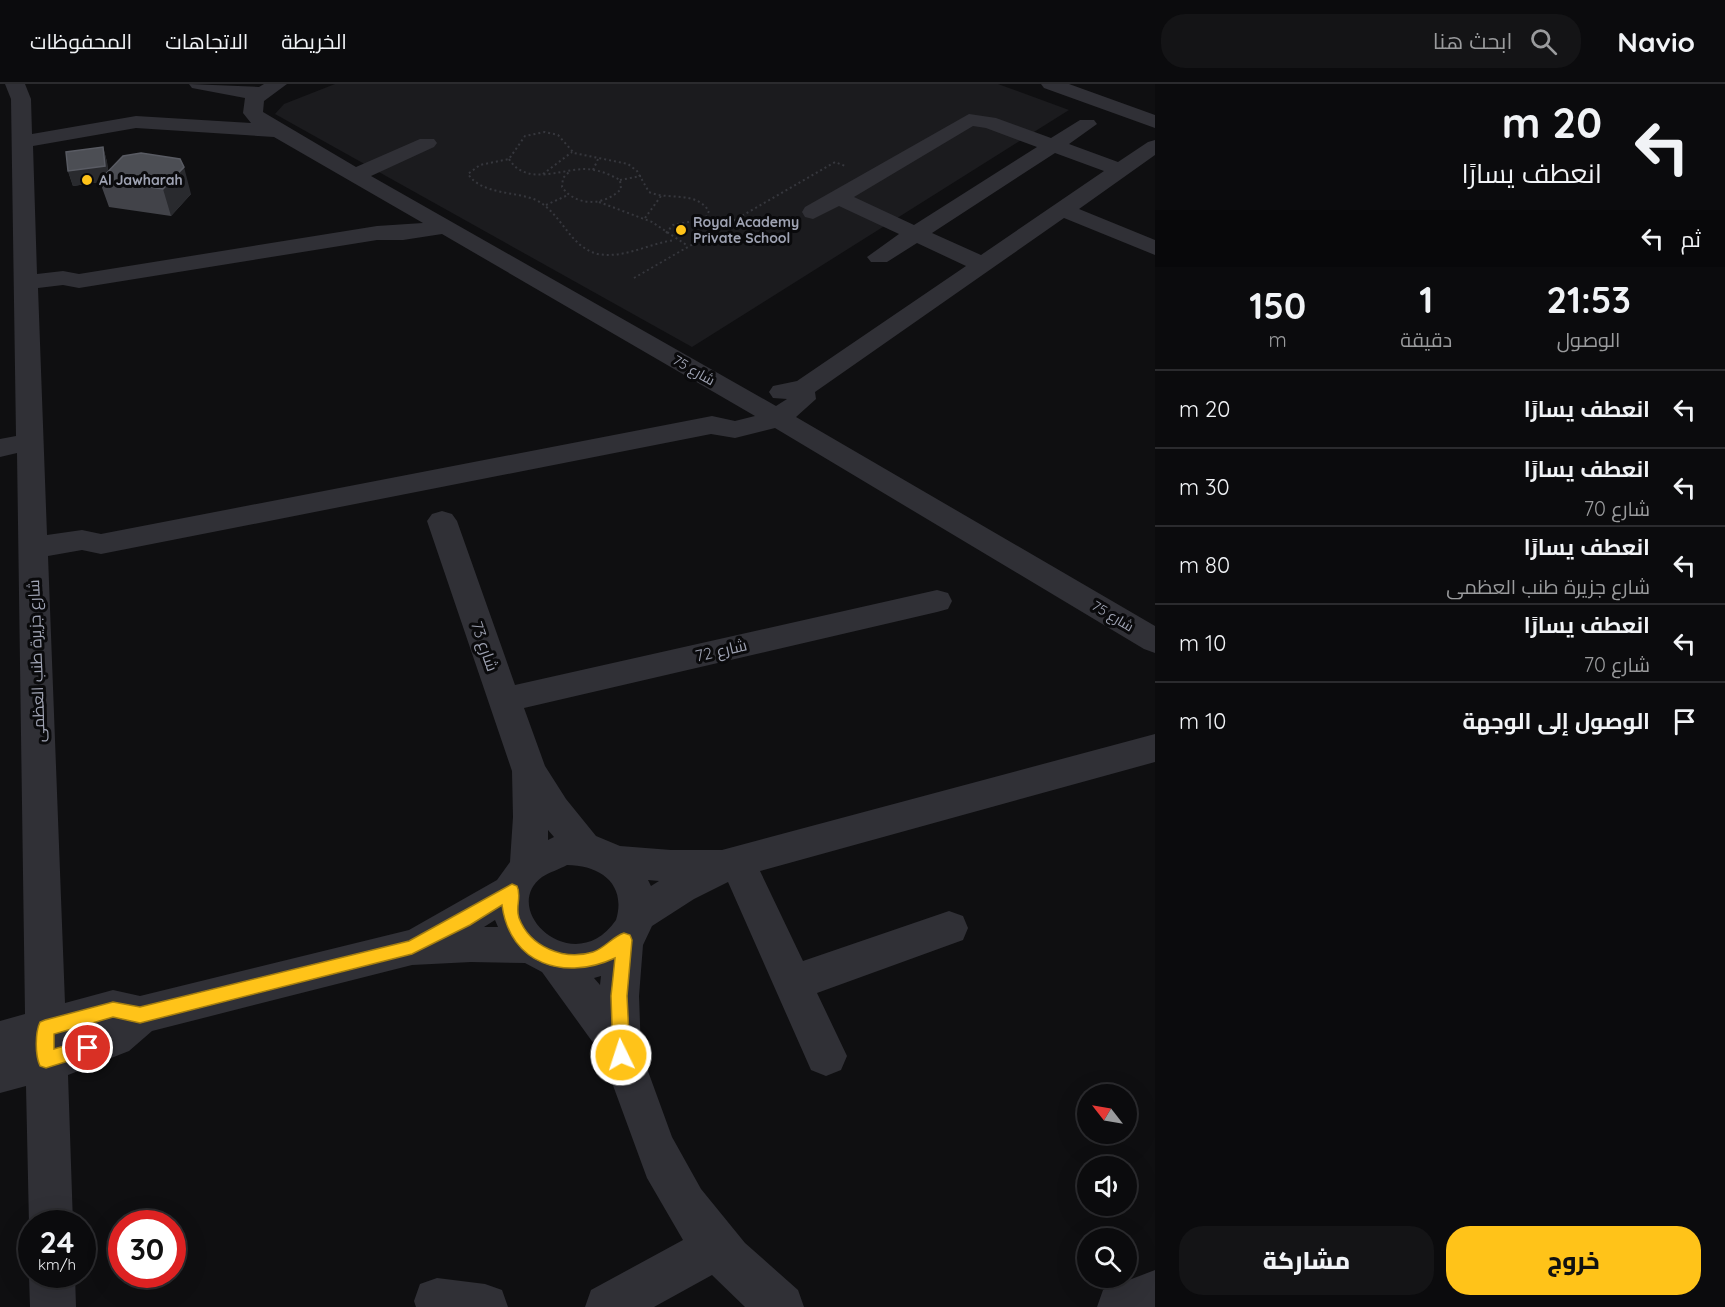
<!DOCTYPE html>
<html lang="ar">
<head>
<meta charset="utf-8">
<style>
	:root { --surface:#0b0b0d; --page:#141416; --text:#f1f3f6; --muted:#9a9b9d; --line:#2b2b2e; --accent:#ffc319 }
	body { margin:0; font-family:Quicksand,Cairo,sans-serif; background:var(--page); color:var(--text); direction:rtl; height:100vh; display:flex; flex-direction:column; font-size:22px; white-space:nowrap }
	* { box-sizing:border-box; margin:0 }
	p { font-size:20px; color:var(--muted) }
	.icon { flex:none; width:33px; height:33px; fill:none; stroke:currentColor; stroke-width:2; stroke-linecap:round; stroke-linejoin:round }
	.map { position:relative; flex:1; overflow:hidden; direction:ltr }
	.sheet { display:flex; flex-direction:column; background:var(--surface); width:570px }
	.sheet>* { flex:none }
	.guide { background:#0b0b0d; color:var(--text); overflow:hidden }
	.needle { width:39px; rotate:301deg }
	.fabs { position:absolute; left:1077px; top:1000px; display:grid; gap:12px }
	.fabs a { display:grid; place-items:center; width:60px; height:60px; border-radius:50%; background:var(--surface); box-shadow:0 6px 24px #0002,0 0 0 2px var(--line); font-size:30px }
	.speed { position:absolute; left:18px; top:1126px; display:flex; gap:12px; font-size:30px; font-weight:700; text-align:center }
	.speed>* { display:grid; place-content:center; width:78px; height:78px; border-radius:50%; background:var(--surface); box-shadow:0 6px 24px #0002,0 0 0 2px var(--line); line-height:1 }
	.speed small { font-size:15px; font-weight:400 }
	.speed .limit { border:9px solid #d22; background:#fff; color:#111 }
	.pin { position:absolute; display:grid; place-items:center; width:51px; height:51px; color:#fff; margin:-26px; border:3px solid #fff; border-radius:50%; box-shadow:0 2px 6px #0007 }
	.me { position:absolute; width:66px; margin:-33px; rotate:356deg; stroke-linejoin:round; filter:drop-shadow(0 0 4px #0008) }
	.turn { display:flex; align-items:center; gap:21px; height:126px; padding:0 24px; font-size:27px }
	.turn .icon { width:78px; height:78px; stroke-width:2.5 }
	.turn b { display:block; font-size:42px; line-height:51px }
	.then { display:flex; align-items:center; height:57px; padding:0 24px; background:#0003; gap:12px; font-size:22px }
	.eta { display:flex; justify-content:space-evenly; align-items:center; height:102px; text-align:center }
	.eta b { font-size:36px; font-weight:800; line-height:42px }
	.action { display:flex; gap:12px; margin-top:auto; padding:12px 24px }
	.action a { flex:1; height:69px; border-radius:24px; background:var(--accent); color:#111; font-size:24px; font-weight:800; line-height:69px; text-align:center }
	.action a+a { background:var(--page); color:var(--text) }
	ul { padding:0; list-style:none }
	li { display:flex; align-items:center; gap:18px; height:78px; padding:0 24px; border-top:2px solid var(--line) }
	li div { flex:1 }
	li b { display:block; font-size:22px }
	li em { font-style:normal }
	header { display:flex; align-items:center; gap:36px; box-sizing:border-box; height:84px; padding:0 30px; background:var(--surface); border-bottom:2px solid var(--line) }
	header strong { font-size:28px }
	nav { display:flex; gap:33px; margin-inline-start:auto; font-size:21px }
	.search { width:420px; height:54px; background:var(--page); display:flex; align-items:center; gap:15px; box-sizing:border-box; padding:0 21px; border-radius:24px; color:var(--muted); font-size:22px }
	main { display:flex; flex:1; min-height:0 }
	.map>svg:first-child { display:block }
	.built { fill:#1b1b1e }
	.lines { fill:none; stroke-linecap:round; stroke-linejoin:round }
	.path { stroke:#36373d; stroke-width:2; stroke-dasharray:2 3; stroke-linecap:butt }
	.minor { fill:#303036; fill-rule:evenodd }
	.wall { fill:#424349 }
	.shaded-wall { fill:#292a2e }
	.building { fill:#4c4e54; stroke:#595b63; stroke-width:1.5 }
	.route { fill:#ffc319; stroke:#a67f10; stroke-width:1.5 }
	.poi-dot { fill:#ffc319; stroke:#0a0a0c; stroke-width:2 }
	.labels { text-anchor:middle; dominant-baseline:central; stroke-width:6; stroke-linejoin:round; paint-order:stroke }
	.far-poi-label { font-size:14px; font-weight:bold; fill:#9fa3b3; stroke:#0a0a0c; text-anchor:start }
	.far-street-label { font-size:14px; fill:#9fa3b3; stroke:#0a0a0c }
	.street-label { font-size:16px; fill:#9fa3b3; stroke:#0a0a0c }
</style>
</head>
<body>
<header>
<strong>Navio</strong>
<div class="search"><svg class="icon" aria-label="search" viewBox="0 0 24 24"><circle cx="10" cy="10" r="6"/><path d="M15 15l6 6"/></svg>ابحث هنا</div>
<nav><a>الخريطة</a><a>الاتجاهات</a><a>المحفوظات</a></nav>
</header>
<main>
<section class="sheet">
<div class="guide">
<div class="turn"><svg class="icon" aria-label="left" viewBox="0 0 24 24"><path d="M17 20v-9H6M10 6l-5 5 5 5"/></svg><div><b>20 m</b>انعطف يسارًا</div></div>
<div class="then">ثم<svg class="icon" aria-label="left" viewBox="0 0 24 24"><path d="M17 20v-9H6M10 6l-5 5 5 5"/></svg></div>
</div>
<div class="eta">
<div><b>21:53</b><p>الوصول</p></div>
<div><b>1</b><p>دقيقة</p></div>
<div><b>150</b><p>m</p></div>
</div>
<ul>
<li><svg class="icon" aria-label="left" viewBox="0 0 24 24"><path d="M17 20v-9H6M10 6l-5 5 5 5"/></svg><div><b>انعطف يسارًا</b></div><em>20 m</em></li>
<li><svg class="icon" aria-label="left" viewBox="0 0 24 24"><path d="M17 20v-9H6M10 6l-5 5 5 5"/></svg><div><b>انعطف يسارًا</b><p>شارع 70</p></div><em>30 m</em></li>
<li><svg class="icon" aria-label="left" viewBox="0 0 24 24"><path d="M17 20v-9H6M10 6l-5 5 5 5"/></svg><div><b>انعطف يسارًا</b><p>شارع جزيرة طنب العظمى</p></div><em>80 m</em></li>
<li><svg class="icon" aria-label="left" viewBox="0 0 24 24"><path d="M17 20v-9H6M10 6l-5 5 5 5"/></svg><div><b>انعطف يسارًا</b><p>شارع 70</p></div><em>10 m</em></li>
<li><svg class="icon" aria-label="arrive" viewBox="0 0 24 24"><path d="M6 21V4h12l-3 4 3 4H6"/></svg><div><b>الوصول إلى الوجهة</b></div><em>10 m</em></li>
</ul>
<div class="action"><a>خروج</a><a>مشاركة</a></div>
</section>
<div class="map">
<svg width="1155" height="1223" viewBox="0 0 1155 1223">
	<rect width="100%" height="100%" fill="#0f0f11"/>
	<path class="built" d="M 335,0 L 998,0 L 1069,26 L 692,263 L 275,30 L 284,20 Z"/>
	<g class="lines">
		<path class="path" d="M 509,75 C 526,102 558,86 584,85 C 597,85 609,90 620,96 L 621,105 C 605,122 576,123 562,103 L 563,94 L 569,88
			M 593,86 L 599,73
			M 543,90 L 572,68
			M 620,96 L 641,92
			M 599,118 L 652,138 L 688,162
			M 546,121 L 568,111
			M 645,134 L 661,112
			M 666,149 L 673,141 L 705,135 L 709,127 C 694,106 670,117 649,108 L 637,87 L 628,80 L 574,69 L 558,51 L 545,48 L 525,52 L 509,75 L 480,81 L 468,90 C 482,111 515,107 536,116 C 562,129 569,163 598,170 C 624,175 650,159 675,156
			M 634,194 L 835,78 L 845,82"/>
		<path class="minor" d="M 5,0 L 25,0 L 31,15 L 32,50 L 136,32 L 251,39 L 243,29 L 245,14 L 192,4 L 189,0 L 259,3 L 264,0 L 287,0 L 264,17 L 263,28 L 356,83 L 420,55 L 434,55 L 437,59 L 434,63 L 371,92 L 776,322 L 787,315 L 773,314 L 769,308 L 773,302 L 797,297 L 966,182 L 917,159 L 887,178 L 871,178 L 867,173 L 899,150 L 839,122 L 813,135 L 805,133 L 802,128 L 805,123 L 969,30 L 996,34 L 1051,54 L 1080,36 L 1094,36 L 1097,40 L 1069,60 L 1118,78 L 1148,58 L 1155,56 L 1155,71 L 1079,125 L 1155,156 L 1155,171 L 1064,134 L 815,308 L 816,315 L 796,333 L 1155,542 L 1155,569 L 1144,565 L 775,344 L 735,354 L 711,350 L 101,470 L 82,466 L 48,472 L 65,919 L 113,906 L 140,912 L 409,846 L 497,796 L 510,778 L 513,733 L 512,687 L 427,437 L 432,430 L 442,427 L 452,430 L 457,437 L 515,601 L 937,506 L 948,509 L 952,517 L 948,525 L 937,528 L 524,624 L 545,682 L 566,715 L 596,752 L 620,762 L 671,766 L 722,766 L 1155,650 L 1155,678 L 760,787 L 803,877 L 949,827 L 963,832 L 968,844 L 963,856 L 817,909 L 847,972 L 841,986 L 826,992 L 811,986 L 728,798 L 694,815 L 652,842 L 643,861 L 639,912 L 641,968 L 672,1053 L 701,1105 L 745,1159 L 798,1206 L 804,1223 L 745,1223 L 712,1191 L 654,1223 L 585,1223 L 591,1206 L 683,1156 L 647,1094 L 607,985 L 594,960 L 542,888 L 525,879 L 471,878 L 412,881 L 152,947 L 129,967 L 68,991 L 73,1140 L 32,1140 L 32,1147 L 29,1140 L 26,1002 L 0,1009 L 0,937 L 25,930 L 17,369 L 0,373 L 0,355 L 16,352 L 11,15 ZM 973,42 L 986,44 L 1037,63 L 914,141 L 854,113 ZM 136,44 L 274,53 L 423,139 L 377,142 L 79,190 L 63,187 L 37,190 L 33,62 ZM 1055,69 L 1104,87 L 981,171 L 932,149 ZM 442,150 L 755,332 L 735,337 L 712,332 L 101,450 L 82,446 L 47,451 L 38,204 L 63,201 L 79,204 L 377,156 L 403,156 ZM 548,746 L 554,753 L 548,756 ZM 567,781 C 600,781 627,800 616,836 C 574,897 498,826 542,793 C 550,788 560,785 567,781 ZM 648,796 L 659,797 L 651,802 ZM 495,836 L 498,843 L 484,843 ZM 601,892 L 600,901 L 594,894 Z
			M 1041,0 L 1069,0 L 1155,31 L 1155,44 L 1044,4 Z
			M 32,1185 L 32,1191 L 75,1191 L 76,1223 L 30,1223 L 29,1191 Z
			M 1155,1186 L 1155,1223 L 1097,1223 L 1103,1206 Z
			M 437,1194 L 485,1200 L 502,1206 L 508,1223 L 416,1223 L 414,1217 L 420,1200 Z"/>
	</g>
	<path class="wall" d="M 103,63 L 107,78 L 108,87 L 191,110 L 171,132 L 109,123 L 100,98 L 73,102 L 68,87 Z"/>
	<path class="shaded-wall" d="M 103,63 L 107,78 L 109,96 L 100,96 L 100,98 L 73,102 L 68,87 Z
		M 184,83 L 191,110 L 171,132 L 163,105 Z"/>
	<path class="building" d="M 103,63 L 105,82 L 68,87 L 66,68 Z
		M 141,69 L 180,75 L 184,83 L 163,105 L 100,96 L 123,72 Z"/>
	<path class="route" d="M 512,800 L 517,802 C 522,812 515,823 519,834 C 530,863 564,877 593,868 C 605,864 612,853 624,849 L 630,851 L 632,856 L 627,912 L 630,971 L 627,977 L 621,979 L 615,977 L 613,971 L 611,912 L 615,874 C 565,897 510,881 502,821 L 470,841 L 412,870 L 140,939 L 113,933 L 54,950 L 54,965 L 88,955 L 94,958 L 96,964 L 94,969 L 46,984 L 40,982 C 35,971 35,949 40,938 L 45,936 L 113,918 L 140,923 L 409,857 Z"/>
	<g class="poi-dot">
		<circle cx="87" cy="96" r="6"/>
		<circle cx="681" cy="146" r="6"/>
	</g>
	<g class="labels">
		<g class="far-poi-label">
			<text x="99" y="96">Al Jawharah</text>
			<text x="693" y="138">Royal Academy<tspan x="693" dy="16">Private School</tspan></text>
		</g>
		<g class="far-street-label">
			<text transform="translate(694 286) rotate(30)">شارع 75</text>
			<text transform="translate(1113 532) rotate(31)">شارع 75</text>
		</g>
		<g class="street-label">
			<text transform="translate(485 562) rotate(71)">شارع 73</text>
			<text transform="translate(721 566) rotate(-13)">شارع 72</text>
			<text transform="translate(36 577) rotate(-92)">شارع جزيرة طنب العظمى</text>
		</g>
	</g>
</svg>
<div class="fabs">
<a><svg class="needle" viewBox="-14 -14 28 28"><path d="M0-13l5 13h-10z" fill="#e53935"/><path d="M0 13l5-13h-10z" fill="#9a9b9d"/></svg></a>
<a><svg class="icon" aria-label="sound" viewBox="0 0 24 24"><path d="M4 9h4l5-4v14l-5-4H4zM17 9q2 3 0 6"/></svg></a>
<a><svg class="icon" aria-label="search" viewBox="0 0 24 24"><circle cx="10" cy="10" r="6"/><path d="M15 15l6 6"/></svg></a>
</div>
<div class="speed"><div>24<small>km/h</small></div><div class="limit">30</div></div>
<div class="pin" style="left:88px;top:964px;background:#d93025"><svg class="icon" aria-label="arrive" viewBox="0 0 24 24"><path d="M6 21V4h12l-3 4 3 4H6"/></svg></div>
<svg class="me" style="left:621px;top:971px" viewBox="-20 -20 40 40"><circle r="17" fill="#ffc319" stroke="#fff" stroke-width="3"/><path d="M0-11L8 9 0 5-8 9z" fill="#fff"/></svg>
</div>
</main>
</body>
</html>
